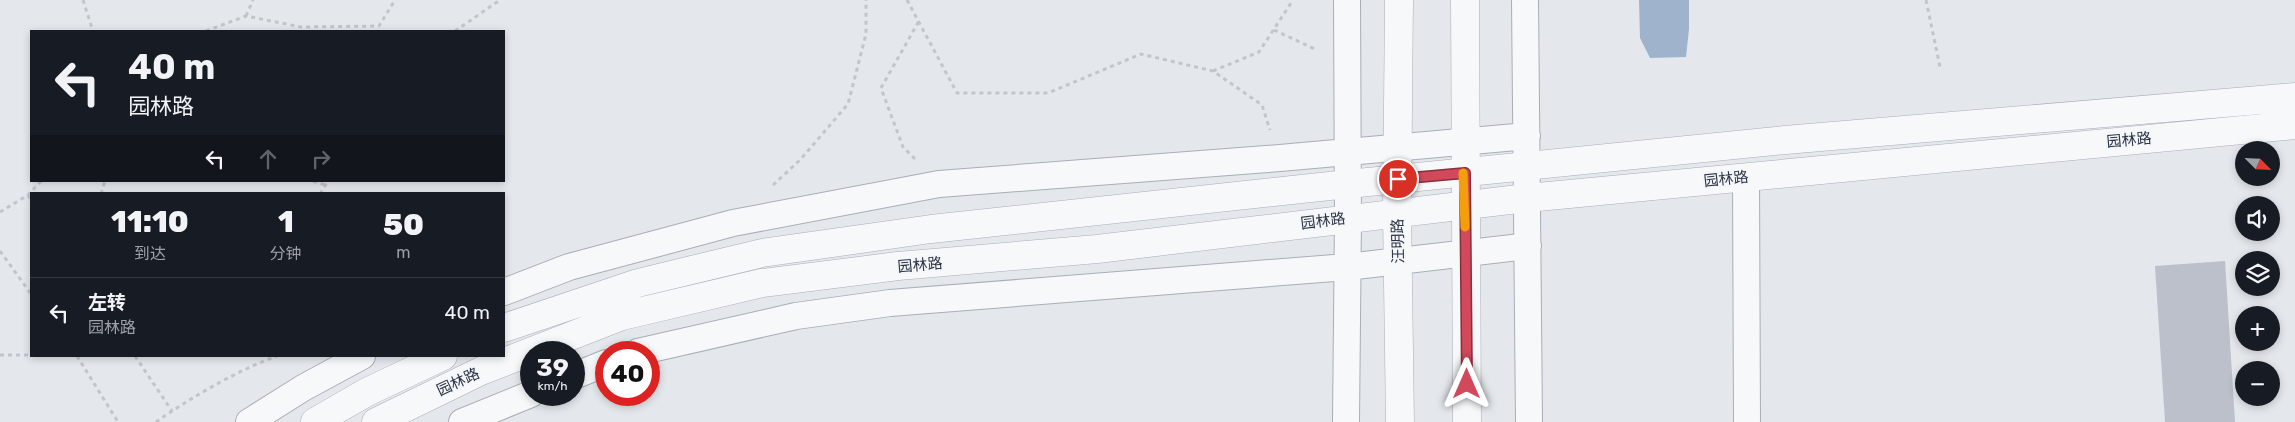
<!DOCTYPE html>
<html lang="zh">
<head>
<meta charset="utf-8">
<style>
	:root { --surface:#171b24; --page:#20242c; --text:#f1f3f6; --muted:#9ea1a6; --line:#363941 }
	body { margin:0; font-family:Rubik,"Noto Sans SC",sans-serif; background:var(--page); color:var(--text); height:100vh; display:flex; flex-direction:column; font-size:19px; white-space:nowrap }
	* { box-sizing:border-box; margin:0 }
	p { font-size:16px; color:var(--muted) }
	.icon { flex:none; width:28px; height:28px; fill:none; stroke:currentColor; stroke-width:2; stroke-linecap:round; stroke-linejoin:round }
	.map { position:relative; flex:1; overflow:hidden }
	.panel { position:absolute; left:30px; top:192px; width:475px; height:165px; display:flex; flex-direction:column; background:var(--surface); border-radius:0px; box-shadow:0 2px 8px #0003 }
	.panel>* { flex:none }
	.hud { position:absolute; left:30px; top:30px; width:475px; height:152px; border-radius:0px; box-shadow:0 2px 8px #0003; background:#171b24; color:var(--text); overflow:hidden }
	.needle { width:32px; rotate:114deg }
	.controls { position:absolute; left:2235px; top:141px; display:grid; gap:10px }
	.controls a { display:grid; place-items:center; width:45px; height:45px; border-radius:50%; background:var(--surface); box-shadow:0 2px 8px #0003; font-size:25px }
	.speed { position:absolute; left:520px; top:341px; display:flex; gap:10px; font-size:25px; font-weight:700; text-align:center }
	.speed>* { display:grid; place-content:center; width:65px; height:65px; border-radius:50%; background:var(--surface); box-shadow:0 2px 8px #0003; line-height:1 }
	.speed small { font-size:12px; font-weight:400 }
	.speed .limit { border:8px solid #d22; background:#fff; color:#111 }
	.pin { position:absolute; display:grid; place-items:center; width:42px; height:42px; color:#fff; margin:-21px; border:2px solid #fff; border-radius:50%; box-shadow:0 1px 5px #0007 }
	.me { position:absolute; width:55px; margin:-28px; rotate:0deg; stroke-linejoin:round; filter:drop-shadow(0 0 4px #0008) }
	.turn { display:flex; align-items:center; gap:18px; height:105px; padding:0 15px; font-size:22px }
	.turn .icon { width:65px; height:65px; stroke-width:2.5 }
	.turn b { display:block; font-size:35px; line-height:42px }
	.lanes { display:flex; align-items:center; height:48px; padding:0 15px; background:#0003; justify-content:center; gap:25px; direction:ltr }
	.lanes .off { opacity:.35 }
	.eta { display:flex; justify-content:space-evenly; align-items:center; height:85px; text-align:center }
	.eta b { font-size:30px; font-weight:800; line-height:35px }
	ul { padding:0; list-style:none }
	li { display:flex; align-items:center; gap:15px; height:70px; padding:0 15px; border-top:1px solid var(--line) }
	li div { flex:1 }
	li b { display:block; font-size:19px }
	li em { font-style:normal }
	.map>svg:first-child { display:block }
	.water { fill:#9fb4cc }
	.building { fill:#bbc0ca }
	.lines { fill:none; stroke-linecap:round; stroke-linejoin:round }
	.minor-casing { stroke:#a9aeb7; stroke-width:28 }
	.tertiary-casing { stroke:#a9aeb7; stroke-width:29 }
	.path { stroke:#c2c5cb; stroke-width:3; stroke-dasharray:4 4; stroke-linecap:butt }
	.minor { stroke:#f7f8fa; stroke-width:26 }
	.tertiary { stroke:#f7f8fa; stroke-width:28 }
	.route-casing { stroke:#882f3b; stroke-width:12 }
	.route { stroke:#d1495b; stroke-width:9 }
	.slow { stroke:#f59e0b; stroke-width:9 }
	.labels { text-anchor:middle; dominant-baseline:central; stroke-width:4; stroke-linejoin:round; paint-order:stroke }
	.street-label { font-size:15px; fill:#2b3445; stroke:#f4f6f9 }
</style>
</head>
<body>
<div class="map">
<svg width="2295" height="422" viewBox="0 0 2295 422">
	<rect width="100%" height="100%" fill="#e4e7ec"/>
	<path class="water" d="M 1639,0 L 1689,0 L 1689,29 L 1686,57 L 1650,58 L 1640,38 Z"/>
	<path class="building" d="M 2225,261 L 2235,422 L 2165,422 L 2155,266 Z"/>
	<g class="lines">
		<g class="minor-casing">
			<path id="minor" d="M 1525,0 L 1529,422
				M 1746,177 L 1747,422
				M 504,292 L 569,267 L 733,223 L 939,184 L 1280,158 L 1527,136
				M 638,352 L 796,316 L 890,303 L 1347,267 L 1528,246
				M 574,376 L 606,363
				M 249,422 L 303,388 L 362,356
				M 462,422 L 531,394
				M 1346,422 L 1348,218 L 1347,0"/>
		</g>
		<g class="tertiary-casing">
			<path id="tertiary" d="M 1399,0 L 1397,213 L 1400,422
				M 1465,0 L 1467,422
				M 504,328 L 638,283 L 762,253 L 931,229 L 1348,184 L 1785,140 L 2295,97
				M 315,422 L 367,392 L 443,356
				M 376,422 L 481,371 L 622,316 L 762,283 L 898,266 L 1097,249 L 1527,198 L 2295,125"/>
		</g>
		<path class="path" d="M 83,0 L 93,31
			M 907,0 L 957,93 L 1048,93 L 1141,54 L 1213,71 L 1262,105 L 1270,130
			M 1926,0 L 1940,67
			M 246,16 L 253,0
			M 1274,30 L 1317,50
			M 206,31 L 246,16 L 301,27 L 379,26 L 395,0
			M 455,31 L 500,0
			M 1213,71 L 1259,52 L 1293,0
			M 915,159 L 903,147 L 881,88 L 919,21
			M 313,181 L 325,185
			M 773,185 L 801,159 L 848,104 L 866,34 L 866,0
			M 101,194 L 105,181
			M 320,194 L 328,181
			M 28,195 L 31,200
			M 0,212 L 28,195 L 41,181
			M 0,251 L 31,294
			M 0,355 L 31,355
			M 77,356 L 118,422
			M 135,356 L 172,411
			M 156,422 C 190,398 238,370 277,356"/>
		<use href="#minor" class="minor"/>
		<use href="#tertiary" class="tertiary"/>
	</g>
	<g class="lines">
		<g class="route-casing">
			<path id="route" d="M 1398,179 L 1465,173 L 1467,384"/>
		</g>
		<use href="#route" class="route"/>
		<path class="slow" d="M 1463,173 L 1465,227"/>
	</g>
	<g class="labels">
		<g class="street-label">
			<text transform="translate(2129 140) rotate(-5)">园林路</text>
			<text transform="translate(1726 179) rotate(-6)">园林路</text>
			<text transform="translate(1323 221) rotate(-7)">园林路</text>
			<text transform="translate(1398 241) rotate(-91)">汪明路</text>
			<text transform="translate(920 265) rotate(-5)">园林路</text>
			<text transform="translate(458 382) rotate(-25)">园林路</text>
		</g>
	</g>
</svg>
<div class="controls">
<a><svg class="needle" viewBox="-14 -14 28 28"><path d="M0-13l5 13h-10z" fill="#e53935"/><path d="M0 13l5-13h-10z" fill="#9ea1a6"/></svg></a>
<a><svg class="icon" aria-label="sound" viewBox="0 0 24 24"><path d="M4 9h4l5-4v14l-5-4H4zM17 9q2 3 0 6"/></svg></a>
<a><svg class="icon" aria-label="layers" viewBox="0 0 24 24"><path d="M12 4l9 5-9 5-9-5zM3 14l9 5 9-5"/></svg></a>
<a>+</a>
<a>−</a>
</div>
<div class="speed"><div>39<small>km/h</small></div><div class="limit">40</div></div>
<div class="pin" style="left:1398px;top:179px;background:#d93025"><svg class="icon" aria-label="arrive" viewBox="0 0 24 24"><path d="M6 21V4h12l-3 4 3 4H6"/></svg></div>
<svg class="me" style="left:1467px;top:384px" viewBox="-20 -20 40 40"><path d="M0-17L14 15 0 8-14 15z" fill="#d1495b" stroke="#fff" stroke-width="4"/></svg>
<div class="hud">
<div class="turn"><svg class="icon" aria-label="left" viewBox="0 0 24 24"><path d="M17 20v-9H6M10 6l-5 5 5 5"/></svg><div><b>40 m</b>园林路</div></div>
<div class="lanes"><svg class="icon" aria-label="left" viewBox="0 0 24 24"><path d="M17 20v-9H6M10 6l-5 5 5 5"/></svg><svg class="icon off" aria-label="ahead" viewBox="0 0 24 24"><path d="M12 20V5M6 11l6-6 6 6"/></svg><svg class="icon off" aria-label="right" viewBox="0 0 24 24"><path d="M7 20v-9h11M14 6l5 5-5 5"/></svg></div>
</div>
<section class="panel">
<div class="eta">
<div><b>11:10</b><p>到达</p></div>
<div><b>1</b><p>分钟</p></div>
<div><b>50</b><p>m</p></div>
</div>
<ul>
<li><svg class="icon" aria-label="left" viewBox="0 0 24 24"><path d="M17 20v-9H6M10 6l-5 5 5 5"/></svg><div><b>左转</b><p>园林路</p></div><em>40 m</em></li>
</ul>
</section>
</div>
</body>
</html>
